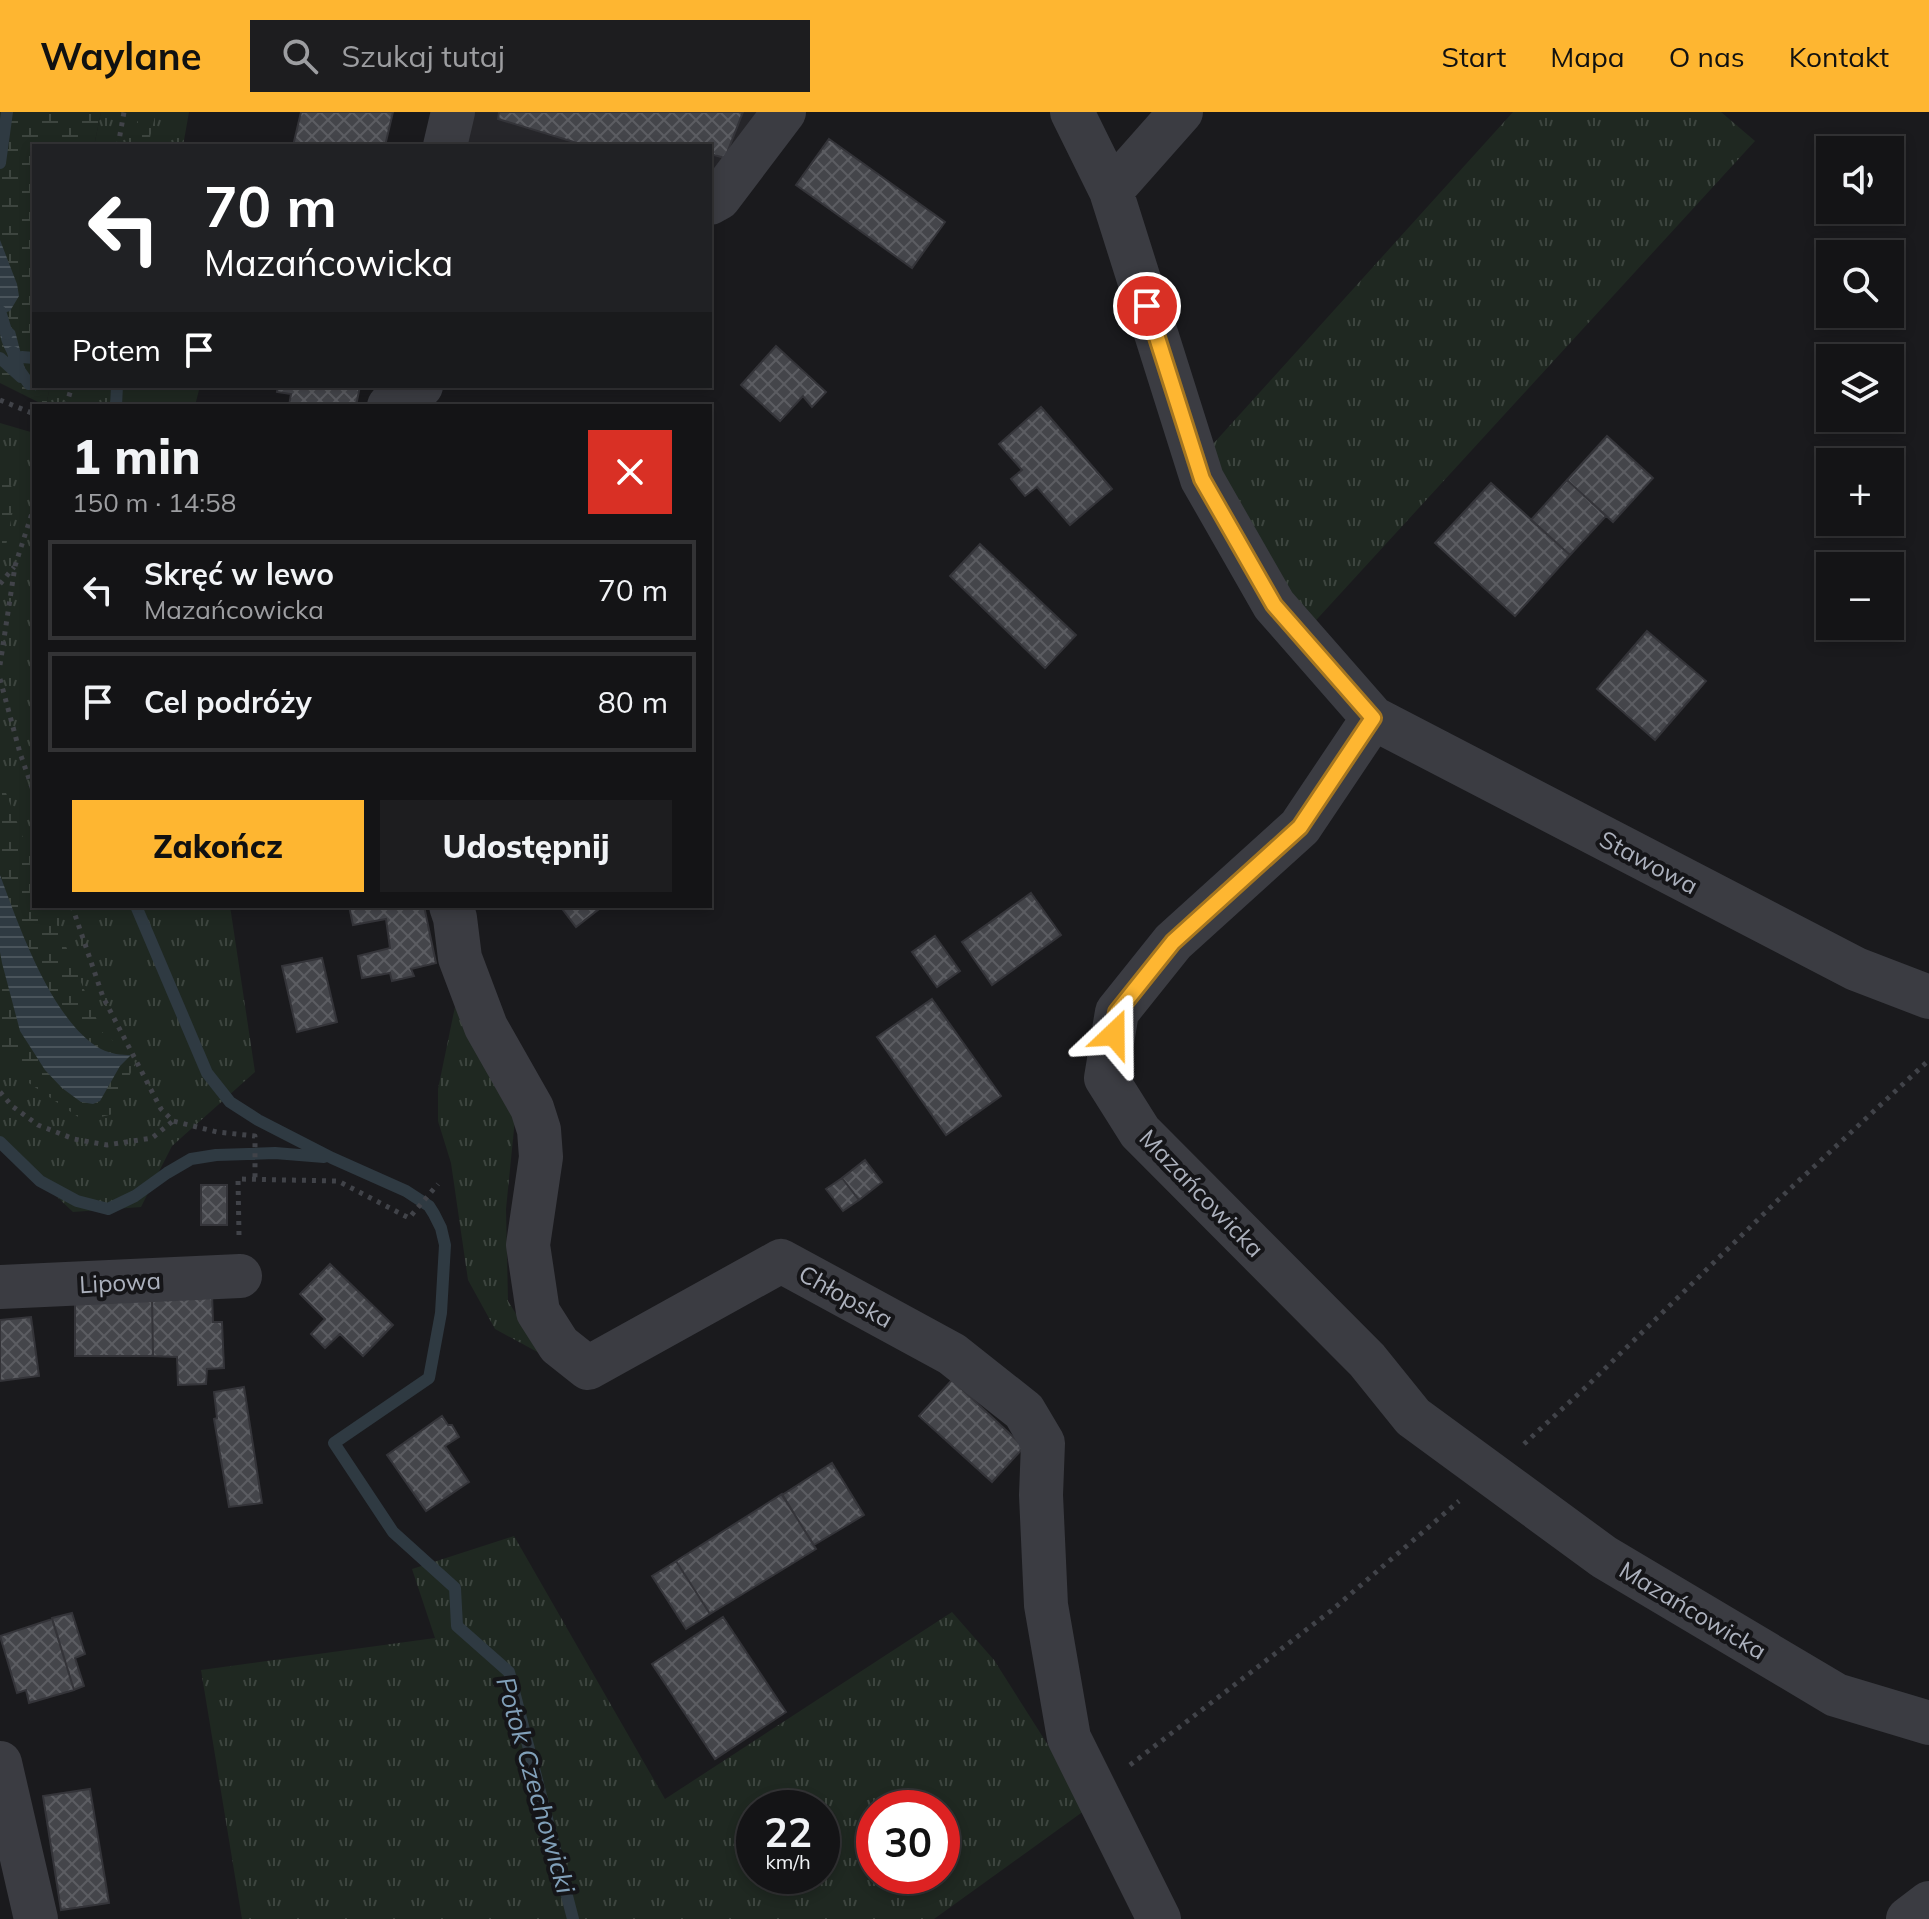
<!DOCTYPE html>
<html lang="pl">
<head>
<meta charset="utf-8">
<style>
	:root { --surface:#141416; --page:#1d1d1f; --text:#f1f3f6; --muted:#9d9ea1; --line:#333335; --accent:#feb631 }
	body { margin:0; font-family:Mulish,sans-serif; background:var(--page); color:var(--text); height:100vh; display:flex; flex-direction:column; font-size:30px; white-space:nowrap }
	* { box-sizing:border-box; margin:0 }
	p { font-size:26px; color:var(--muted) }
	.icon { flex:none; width:44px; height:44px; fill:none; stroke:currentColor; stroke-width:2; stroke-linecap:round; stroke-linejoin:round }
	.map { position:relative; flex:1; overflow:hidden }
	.side { position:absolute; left:32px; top:292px; width:680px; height:504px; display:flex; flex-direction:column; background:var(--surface); border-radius:0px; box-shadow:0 4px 12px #0003,0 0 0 2px var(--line) }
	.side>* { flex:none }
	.guide { position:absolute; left:32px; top:32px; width:680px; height:244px; border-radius:0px; box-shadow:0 4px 12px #0003,0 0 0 2px var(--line); background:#202124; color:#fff; overflow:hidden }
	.tools { position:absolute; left:1816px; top:24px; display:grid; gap:16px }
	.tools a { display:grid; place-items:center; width:88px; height:88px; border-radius:0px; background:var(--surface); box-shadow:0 4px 12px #0003,0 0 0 2px var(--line); font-size:40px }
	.speed { position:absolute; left:736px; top:1678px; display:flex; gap:16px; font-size:40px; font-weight:700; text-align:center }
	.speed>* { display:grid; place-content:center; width:104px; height:104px; border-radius:50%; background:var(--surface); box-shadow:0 4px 12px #0003,0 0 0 2px var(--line); line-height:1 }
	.speed small { font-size:20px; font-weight:400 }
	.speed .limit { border:12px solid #d22; background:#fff; color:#111 }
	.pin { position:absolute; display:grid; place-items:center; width:68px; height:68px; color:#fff; margin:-34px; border:4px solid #fff; border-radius:50%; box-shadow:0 2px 8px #0007 }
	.me { position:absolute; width:88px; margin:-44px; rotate:23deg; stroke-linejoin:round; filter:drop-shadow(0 0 6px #0008) }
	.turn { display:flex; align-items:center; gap:28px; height:168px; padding:0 40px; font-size:36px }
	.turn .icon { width:104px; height:104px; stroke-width:2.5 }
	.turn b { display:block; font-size:56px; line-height:68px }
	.then { display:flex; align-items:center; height:76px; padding:0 40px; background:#0003; gap:16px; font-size:30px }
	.round { display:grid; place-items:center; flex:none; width:84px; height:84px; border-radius:0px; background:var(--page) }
	.headline { display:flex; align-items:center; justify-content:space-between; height:136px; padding:0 40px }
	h1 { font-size:48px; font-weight:800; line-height:60px }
	.button { display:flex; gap:16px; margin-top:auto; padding:16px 40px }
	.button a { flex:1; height:92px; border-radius:0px; background:var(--accent); color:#111; font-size:32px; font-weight:800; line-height:92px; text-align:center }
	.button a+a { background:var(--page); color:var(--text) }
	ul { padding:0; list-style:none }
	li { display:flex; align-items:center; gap:24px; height:100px; margin:0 16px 12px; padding:0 24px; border:4px solid var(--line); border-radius:0px }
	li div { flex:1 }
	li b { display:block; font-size:30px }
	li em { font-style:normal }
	header { display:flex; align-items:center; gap:48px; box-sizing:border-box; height:112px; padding:0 40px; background:var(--accent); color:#111 }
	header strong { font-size:38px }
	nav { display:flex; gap:44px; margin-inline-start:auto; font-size:28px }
	.search { width:560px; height:72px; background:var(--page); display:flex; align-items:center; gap:20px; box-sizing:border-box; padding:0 28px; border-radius:0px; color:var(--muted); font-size:30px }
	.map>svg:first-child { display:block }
	.built { fill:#26262a }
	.grass { fill:url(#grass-tufts); fill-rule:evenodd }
	.wetland { fill:url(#wetland-marsh) }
	.park { fill:#1f2821 }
	.water { fill:url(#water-rules) }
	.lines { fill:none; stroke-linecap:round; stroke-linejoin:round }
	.stream { stroke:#2f3a42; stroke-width:12 }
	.building { fill:url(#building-cross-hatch); stroke:#343439; stroke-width:2 }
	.path { stroke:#414349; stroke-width:5; stroke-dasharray:4 6; stroke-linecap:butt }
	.minor { stroke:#3b3c42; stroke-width:44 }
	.route-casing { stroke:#a57620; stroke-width:20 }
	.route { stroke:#feb631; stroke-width:14 }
	.labels { text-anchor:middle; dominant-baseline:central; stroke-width:8; stroke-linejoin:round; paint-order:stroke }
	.street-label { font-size:24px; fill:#acb1bd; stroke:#151518 }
	.water-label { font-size:26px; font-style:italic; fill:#81a0b9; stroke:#151518 }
</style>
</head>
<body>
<header>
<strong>Waylane</strong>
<div class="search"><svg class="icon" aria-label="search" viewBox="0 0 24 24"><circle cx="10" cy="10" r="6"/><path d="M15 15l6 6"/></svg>Szukaj tutaj</div>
<nav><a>Start</a><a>Mapa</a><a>O nas</a><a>Kontakt</a></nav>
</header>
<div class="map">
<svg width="1929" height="1807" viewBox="0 0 1929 1807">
	<defs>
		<pattern id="grass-tufts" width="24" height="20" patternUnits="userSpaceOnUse" patternTransform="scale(2)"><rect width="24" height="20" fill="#1f2821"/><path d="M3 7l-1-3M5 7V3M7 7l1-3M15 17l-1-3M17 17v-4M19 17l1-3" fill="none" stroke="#3d453f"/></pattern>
		<pattern id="wetland-marsh" width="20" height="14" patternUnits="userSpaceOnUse" patternTransform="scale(2)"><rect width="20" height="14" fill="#1f2821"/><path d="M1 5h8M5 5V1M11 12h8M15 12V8" fill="none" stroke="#3d453f"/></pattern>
		<pattern id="water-rules" width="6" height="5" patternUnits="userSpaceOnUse" patternTransform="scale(2)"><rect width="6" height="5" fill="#2f3a42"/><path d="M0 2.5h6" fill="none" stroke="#4a545b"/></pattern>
		<pattern id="building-cross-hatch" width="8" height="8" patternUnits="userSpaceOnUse" patternTransform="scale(2)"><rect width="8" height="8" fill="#44454a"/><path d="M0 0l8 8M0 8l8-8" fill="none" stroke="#5c5d62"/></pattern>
	</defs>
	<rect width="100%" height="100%" fill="#1a1a1d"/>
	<path class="built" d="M 473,0 L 768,0 L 710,77 L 710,34 L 465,34 Z"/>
	<path class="grass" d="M 101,0 L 189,0 L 183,34 L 94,34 Z
		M 1513,0 L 1721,0 L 1755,29 L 1308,517 L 1204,342 Z
		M 50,274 L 135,274 L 131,294 L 46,294 Z
		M 0,311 L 34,321 L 34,794 L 230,794 L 255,960 L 172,1034 L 141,1095 L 73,1100 L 0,1031 Z
		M 457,885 L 515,1007 L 506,1097 L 508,1189 L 541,1242 L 495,1217 L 468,1168 L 451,1051 L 438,1009 L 438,977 Z
		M 514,1424 L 665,1687 L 952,1500 L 994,1548 L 1088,1696 L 934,1807 L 242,1807 L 201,1558 L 435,1526 L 412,1457 ZM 754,1696 L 822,1696 L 822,1764 L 754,1764 ZM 874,1696 L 942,1696 L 942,1764 L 874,1764 Z"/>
	<path class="wetland" d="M 0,0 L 101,0 L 94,34 L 34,34 L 34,274 L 50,274 L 46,294 L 0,271 Z
		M 139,0 L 156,0 L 148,34 L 133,34 Z
		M 0,354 L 16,383 L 0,464 Z
		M 0,665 L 34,755 L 34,794 L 49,794 L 102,920 L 131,943 L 135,951 L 113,1002 L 84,1009 L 23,967 L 0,935 Z"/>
	<path class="park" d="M 127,274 L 200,274 L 195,294 L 127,294 Z"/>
	<path class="water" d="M 0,128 L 17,172 L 19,184 L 10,199 L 0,202 Z
		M 2,206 L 15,219 L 26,261 L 36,279 C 23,268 2,239 0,222 C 0,218 0,213 0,208 Z
		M 0,763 C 19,814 52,910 101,937 C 111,942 121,943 131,943 L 120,954 L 100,989 L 93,992 L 81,990 L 62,976 L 45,958 L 20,919 L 2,851 L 0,840 Z"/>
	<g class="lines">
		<path class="stream" d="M 0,51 L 7,0
			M 0,199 L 7,222
			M 13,240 L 17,255 L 29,272
			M 22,245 L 34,246
			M 0,246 L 21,265
			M 116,294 L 117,274
			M 136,794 L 207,961 L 230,990 L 258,1008 L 332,1046 L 406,1079 L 429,1094 L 434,1102 L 441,1116 L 445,1133 L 441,1201 L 429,1266 L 334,1331 L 393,1420 L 455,1476 L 457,1514 L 509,1560 L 573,1807
			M 0,1030 L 40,1069 L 77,1089 L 108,1097 L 135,1084 L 167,1061 L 191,1047 L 216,1043 L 275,1041 L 324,1045"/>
	</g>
	<path class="building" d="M 301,0 L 393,0 L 385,34 L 293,34 Z
		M 499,0 L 743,0 L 725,46 L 710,42 L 710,34 L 587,34 L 498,7 Z
		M 829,27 L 945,110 L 912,156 L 796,73 Z
		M 776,234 L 826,280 L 812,295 L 803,284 L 780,309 L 741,273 Z
		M 278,274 L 360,274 L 356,294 L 289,294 L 291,282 L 277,280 Z
		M 1041,295 L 1112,377 L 1070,413 L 1037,375 L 1025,384 L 1011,367 L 1022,358 L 999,332 Z
		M 1607,324 L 1653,366 L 1613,410 L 1567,368 Z
		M 1567,368 L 1606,404 L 1570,443 L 1531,408 Z
		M 1491,371 L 1570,443 L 1515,504 L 1435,431 Z
		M 980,432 L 1076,523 L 1045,556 L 950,464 Z
		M 1647,519 L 1706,569 L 1655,628 L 1597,577 Z
		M 1031,781 L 1061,823 L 992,873 L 962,830 Z
		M 349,794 L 424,794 L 436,851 L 411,857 L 414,864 L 392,869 L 390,861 L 362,866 L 358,844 L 390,836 L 386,807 L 353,813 Z
		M 560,794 L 603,794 L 576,815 Z
		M 935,824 L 960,859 L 937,875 L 912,840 Z
		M 322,846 L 337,910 L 297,920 L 282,854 Z
		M 932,887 L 1001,984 L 946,1023 L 877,925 Z
		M 865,1048 L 882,1070 L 859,1088 L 842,1066 Z
		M 842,1066 L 859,1088 L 843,1099 L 826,1077 Z
		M 201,1073 L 227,1073 L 227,1113 L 201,1113 Z
		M 330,1152 L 393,1213 L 363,1244 L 340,1222 L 325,1236 L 311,1222 L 325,1207 L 300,1182 Z
		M 212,1182 L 213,1210 L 222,1210 L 224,1256 L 207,1257 L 206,1272 L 178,1273 L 177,1245 L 153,1244 L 152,1185 Z
		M 75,1185 L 152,1185 L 153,1244 L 75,1244 Z
		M 31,1205 L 39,1264 L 0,1269 L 0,1208 Z
		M 952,1268 L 1024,1335 L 992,1370 L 919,1304 Z
		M 244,1275 L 262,1391 L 229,1395 L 214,1307 L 217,1306 L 214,1280 Z
		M 442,1304 L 448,1313 L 452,1313 L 459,1325 L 445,1334 L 469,1370 L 426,1399 L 387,1343 Z
		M 832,1351 L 864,1403 L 814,1433 L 782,1383 Z
		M 782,1382 L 816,1437 L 710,1502 L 676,1449 Z
		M 676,1449 L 710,1502 L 686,1517 L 652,1464 Z
		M 72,1501 L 85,1542 L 75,1546 L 84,1574 L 74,1578 L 52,1506 Z
		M 723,1505 L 786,1600 L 715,1647 L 652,1552 Z
		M 52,1507 L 74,1578 L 29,1591 L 26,1578 L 17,1581 L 0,1524 Z
		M 90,1677 L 109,1791 L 61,1798 L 43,1684 Z"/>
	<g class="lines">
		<path class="path" d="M 118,34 L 124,0
			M 0,288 L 34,302
			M 66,294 L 72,274
			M 0,472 L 14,455
			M 0,553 L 15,454 L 34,395
			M 0,567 L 20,641 L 34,681
			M 72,794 L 103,885 L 161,997 L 173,1009 L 217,1020 L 255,1024 L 255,1067
			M 0,980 L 12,994 L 38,1013 L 74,1027 L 107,1033 L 152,1026 L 173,1009
			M 239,1123 L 238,1067 L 338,1069 L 409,1106 L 438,1072
			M 1524,1332 L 1586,1275 L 1778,1088 L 1929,948
			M 1130,1653 L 1332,1498 L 1459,1389"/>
		<path class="minor" d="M 1072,0 L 1111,79 L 1202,367 L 1274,493 L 1373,606 L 1300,715 L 1173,830 L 1117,900 L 1106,966 L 1140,1020 L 1367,1248 L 1413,1305 L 1604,1445 L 1836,1583 L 1929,1611
			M 445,34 L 453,0
			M 1111,79 L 1181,0
			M 710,91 L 719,86 L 784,0
			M 389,294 L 421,274
			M 1373,606 L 1856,857 L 1929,885
			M 451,794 L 455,806 L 460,846 L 486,915 L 532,996 L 539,1018 L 541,1045 L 528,1133 L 538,1200 L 559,1233 L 588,1256 L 781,1149 L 952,1242 L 1024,1299 L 1043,1331 L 1041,1383 L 1046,1493 L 1069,1626 L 1159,1807
			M 0,1175 L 240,1164
			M 0,1651 L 36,1807
			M 1908,1807 L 1929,1791"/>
	</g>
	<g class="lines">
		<g class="route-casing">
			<path id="route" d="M 1114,922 L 1117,900 L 1173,830 L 1300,715 L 1373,606 L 1274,493 L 1202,367 L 1147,194"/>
		</g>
		<use href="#route" class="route"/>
	</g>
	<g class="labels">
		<g class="street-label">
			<text transform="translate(1649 750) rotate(28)">Stawowa</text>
			<text transform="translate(1202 1081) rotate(46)">Mazańcowicka</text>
			<text transform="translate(120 1170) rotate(-3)">Lipowa</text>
			<text transform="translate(846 1184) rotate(29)">Chłopska</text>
			<text transform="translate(1693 1498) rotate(31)">Mazańcowicka</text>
		</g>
		<g class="water-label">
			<text transform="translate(536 1673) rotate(74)">Potok Czechowicki</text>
		</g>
	</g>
</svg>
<div class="tools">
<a><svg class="icon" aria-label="sound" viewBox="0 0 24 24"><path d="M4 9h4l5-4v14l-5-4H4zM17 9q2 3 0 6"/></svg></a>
<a><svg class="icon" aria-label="search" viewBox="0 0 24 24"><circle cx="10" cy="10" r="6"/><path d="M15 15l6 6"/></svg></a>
<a><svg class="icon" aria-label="layers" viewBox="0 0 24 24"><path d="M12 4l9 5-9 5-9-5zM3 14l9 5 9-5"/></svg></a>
<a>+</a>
<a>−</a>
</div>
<div class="speed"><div>22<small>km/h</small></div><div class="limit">30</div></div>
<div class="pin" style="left:1147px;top:194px;background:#d93025"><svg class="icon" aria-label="arrive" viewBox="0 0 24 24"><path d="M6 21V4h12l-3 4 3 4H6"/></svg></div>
<svg class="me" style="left:1114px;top:922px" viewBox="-20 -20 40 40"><path d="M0-17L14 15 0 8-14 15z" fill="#feb631" stroke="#fff" stroke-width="4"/></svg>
<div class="guide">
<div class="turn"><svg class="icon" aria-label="left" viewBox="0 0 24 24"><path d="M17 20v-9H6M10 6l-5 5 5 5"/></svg><div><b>70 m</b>Mazańcowicka</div></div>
<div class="then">Potem<svg class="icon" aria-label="arrive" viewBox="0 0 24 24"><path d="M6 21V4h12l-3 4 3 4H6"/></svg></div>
</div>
<section class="side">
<div class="headline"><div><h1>1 min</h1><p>150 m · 14:58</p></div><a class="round" style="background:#d93025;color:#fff"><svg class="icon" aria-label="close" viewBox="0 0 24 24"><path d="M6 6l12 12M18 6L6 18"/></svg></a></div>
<ul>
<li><svg class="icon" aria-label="left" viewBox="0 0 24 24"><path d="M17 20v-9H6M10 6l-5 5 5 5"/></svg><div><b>Skręć w lewo</b><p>Mazańcowicka</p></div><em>70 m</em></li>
<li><svg class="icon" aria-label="arrive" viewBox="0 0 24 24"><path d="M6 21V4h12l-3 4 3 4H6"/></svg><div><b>Cel podróży</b></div><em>80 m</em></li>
</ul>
<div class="button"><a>Zakończ</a><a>Udostępnij</a></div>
</section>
</div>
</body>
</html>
